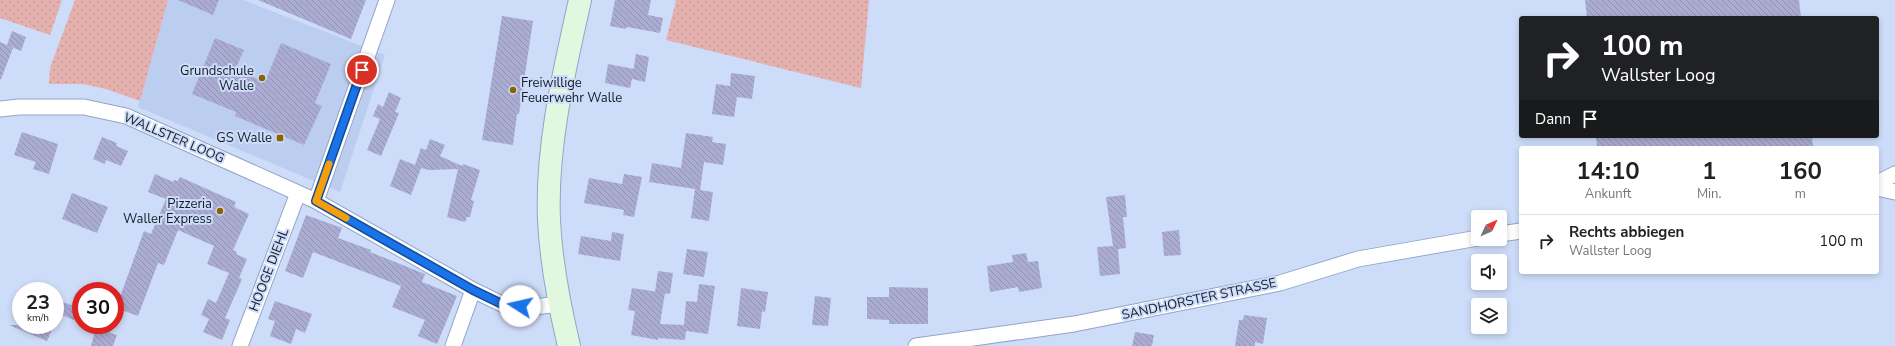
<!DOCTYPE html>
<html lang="de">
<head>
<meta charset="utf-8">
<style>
	:root { --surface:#fff; --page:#f2f2f2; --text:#202124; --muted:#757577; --line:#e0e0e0 }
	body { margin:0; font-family:"Nunito Sans",sans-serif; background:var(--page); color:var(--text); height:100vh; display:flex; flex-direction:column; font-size:15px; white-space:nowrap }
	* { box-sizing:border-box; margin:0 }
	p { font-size:13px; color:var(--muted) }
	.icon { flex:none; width:22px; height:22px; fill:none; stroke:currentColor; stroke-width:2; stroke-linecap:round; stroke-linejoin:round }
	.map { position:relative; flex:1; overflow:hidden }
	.side { position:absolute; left:1519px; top:146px; width:360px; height:128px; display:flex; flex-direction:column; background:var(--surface); border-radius:4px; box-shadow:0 2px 6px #0003 }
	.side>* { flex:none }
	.guide { position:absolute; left:1519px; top:16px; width:360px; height:122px; border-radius:4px; box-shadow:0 2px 6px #0003; background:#202124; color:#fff; overflow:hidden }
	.needle { width:26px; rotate:46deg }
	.tools { position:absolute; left:1471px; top:210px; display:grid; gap:8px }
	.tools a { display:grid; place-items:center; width:36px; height:36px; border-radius:4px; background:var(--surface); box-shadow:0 2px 6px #0003; font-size:20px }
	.speed { position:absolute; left:12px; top:282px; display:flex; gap:8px; font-size:20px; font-weight:700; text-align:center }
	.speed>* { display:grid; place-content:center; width:52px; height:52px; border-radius:50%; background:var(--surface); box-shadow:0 2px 6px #0003; line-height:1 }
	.speed small { font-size:10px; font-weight:400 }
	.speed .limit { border:6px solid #d22; background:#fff; color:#111 }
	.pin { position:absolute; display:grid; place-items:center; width:34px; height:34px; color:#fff; margin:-17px; border:2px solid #fff; border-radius:50%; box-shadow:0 1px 4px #0007 }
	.me { position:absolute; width:44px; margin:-22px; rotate:280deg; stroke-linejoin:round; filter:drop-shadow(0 0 3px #0008) }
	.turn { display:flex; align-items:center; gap:14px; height:84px; padding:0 16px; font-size:18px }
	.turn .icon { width:52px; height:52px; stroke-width:2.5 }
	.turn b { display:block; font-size:28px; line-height:34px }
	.then { display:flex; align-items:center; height:38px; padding:0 16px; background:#0003; gap:8px; font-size:15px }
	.eta { display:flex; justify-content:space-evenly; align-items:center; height:68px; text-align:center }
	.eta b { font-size:24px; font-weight:700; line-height:28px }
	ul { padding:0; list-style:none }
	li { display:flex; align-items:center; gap:12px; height:52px; padding:0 16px; border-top:1px solid var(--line) }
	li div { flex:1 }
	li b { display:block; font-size:15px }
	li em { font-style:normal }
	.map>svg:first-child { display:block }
	.built { fill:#bcceef }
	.grass { fill:url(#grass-dots) }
	.building { fill:url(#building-back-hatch) }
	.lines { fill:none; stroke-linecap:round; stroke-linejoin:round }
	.street-casing { stroke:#93a5c7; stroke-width:17 }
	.secondary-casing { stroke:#93a5c7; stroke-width:24 }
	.street { stroke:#fff; stroke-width:15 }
	.secondary { stroke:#e1f7e0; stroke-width:22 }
	.route-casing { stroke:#114b97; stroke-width:10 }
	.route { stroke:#1a73e8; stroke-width:7 }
	.slow { stroke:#f59e0b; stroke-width:7 }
	.poi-dot { fill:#896400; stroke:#cddcf9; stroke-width:1.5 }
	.labels { text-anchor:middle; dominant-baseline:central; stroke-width:4; stroke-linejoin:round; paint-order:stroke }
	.poi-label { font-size:13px; fill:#151c29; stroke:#cddcf9; text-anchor:end }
	.street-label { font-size:13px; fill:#151c29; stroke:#cddcf9 }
</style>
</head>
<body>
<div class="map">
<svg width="1895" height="346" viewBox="0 0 1895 346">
	<defs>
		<pattern id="grass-dots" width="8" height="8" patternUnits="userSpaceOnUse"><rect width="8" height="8" fill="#e4b1ae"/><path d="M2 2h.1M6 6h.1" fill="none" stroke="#c39896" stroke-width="1.8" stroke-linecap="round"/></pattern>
		<pattern id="building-back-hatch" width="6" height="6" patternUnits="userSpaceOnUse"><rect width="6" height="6" fill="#abacd2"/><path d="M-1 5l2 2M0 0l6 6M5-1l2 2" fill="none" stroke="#9293b4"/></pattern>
	</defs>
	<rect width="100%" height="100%" fill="#cddcf9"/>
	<path class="built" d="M 168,0 L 243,0 L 385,55 L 340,192 L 138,107 Z"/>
	<path class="grass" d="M 0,0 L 62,0 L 50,35 L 0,18 Z
		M 75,0 L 168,0 L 140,101 L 106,89 L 83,84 L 49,84 L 50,68 Z
		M 674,0 L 869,0 L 861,88 L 666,40 L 676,1 Z"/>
	<path class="building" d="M 178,0 L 219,0 L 213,15 Z
		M 258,0 L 366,0 L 351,39 Z
		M 615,0 L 651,0 L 648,15 L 663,18 L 660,33 L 627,27 L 626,29 L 610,26 Z
		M 1585,0 L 1799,0 L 1801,18 L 1587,18 Z
		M 502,16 L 533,21 L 519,114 L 517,114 L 513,145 L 482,140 Z
		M 12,31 L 26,37 L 21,51 L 7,45 Z
		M 215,38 L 244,50 L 235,70 L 265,82 L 281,43 L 331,64 L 315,103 L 322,106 L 304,145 L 235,116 L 236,112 L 192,94 Z
		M 0,42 L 13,48 L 1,79 L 0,79 Z
		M 636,54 L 649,57 L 645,82 L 632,79 Z
		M 608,64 L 634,69 L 630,88 L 605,83 Z
		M 731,73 L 755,76 L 752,99 L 737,97 L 734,117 L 712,114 L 716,84 L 730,86 Z
		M 389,92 L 401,98 L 395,112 L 399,113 L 381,156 L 367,150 L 380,119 L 373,116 L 378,104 L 383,107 Z
		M 22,132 L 58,144 L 49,174 L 33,169 L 36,162 L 14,155 Z
		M 686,133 L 713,137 L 712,142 L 726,144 L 723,165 L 704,162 L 700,190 L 713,192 L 709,221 L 691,218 L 695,189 L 649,182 L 652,163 L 681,168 Z
		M 1596,136 L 1812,136 L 1813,148 L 1597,148 Z
		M 102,137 L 117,143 L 116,146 L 128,151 L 121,166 L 106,160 L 105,164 L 93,159 Z
		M 430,139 L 445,145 L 440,156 L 462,166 L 463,164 L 480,170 L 471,200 L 474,201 L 470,217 L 467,217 L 465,222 L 447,217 L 458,169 L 429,170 L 421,168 L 411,195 L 390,186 L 400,159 L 415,165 L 421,148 L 426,150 Z
		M 155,174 L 173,182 L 174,180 L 178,181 L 180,177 L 236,202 L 234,206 L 236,208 L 249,214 L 233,250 L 237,252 L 236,254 L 247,259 L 239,278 L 230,274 L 242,279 L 225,318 L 230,320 L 222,340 L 203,332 L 209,319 L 201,315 L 208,299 L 216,303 L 229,273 L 207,264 L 214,246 L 178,230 L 164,265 L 158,263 L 138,316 L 116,308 L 144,231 L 151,234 L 166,199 L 148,192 Z
		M 624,174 L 642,177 L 634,217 L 623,215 L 624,210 L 584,203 L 589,178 L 622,184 Z
		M 72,193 L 108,207 L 97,233 L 62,219 Z
		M 1125,195 L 1127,217 L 1123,217 L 1126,248 L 1118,249 L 1120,274 L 1100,276 L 1097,247 L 1113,246 L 1106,197 Z
		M 306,215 L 342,228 L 338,238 L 371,250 L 370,252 L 425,274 L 422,282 L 457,296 L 437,344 L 418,336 L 425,320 L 392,307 L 401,286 L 313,252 L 303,278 L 285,271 Z
		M 1179,230 L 1181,255 L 1164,256 L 1162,232 Z
		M 612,232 L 624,234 L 620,261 L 578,254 L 581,236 L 611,241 Z
		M 687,249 L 708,252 L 704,277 L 683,274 Z
		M 1026,253 L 1028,262 L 1038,261 L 1042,288 L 1019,292 L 1018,287 L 990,292 L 987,266 L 1013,262 L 1012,255 Z
		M 658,271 L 673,273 L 670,294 L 655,292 Z
		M 699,284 L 715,286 L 708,334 L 686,331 L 685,340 L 658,338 L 658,340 L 631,335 L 635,311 L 628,310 L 632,288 L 665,293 L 660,324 L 684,325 L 686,301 L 697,302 Z
		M 889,287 L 928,288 L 928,324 L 889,324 L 889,320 L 867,319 L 867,297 L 889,297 Z
		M 741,288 L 768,292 L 765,312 L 762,311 L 760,329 L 737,326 Z
		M 815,296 L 831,298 L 828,326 L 812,325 Z
		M 58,300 L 79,308 L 74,320 L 55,312 Z
		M 275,301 L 312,314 L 305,333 L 296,329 L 291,344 L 270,336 L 275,321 L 268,319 Z
		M 1244,315 L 1267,318 L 1263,344 L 1255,342 L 1255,346 L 1235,346 L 1239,320 L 1243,320 Z
		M 9,325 L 54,325 L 47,341 Z
		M 97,325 L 112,325 L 110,333 L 117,335 L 113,346 L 91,346 Z
		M 1135,332 L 1154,335 L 1152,346 L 1132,346 Z"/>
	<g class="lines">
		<g class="street-casing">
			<path id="street" d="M 0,109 L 19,107 L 84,107 L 126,116 L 316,201 L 473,290 L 506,306 L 534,307 L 559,304
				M 1877,183 L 1895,174
				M 1877,188 L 1895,192
				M 316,201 L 387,0
				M 1500,234 L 1521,231
				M 240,346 L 298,193
				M 453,346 L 473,290
				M 916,346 L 1074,324 L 1280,283 L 1358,259 L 1478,238"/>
		</g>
		<g class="secondary-casing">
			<path id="secondary" d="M 569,346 C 559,304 551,263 549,220 C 546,146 564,72 580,0"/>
		</g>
		<use href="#street" class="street"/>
		<use href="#secondary" class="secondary"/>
	</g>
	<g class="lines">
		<g class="route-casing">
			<path id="route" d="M 362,70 L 316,201 L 473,290 L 506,306 L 520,306"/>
		</g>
		<use href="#route" class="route"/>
		<path class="slow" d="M 329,164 L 316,201 L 346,218"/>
	</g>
	<g class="poi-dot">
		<circle cx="262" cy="78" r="4"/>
		<circle cx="513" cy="90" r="4"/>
		<rect x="276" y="134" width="8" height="8" rx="2"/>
		<circle cx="220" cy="211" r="4"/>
	</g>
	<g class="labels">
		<g class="poi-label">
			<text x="254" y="71">Grundschule<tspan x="254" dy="15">Walle</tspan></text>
			<text x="521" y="83" text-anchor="start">Freiwillige<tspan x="521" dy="15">Feuerwehr Walle</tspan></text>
			<text x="272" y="138">GS Walle</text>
			<text x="212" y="204">Pizzeria<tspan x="212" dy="15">Waller Express</tspan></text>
		</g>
		<g class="street-label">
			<text transform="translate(174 138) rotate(23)">WALLSTER LOOG</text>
			<text transform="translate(269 270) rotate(-69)">HOOGE DIEHL</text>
			<text transform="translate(1199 299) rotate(-12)">SANDHORSTER STRASSE</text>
		</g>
	</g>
</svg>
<div class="tools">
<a><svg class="needle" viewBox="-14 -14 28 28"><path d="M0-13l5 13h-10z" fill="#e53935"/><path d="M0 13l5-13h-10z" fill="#757577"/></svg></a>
<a><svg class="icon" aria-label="sound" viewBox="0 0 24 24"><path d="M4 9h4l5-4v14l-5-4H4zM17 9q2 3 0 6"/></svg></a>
<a><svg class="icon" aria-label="layers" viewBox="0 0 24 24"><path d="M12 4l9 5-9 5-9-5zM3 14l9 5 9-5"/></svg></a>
</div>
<div class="speed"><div>23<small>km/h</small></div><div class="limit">30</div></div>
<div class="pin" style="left:362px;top:70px;background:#d93025"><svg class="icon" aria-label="arrive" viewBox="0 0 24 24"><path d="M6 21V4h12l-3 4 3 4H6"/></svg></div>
<svg class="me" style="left:520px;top:306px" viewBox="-20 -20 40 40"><circle r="19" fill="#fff"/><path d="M0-13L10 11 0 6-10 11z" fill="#1a73e8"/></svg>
<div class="guide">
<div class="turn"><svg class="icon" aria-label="right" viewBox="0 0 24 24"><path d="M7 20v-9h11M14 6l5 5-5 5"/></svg><div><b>100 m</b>Wallster Loog</div></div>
<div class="then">Dann<svg class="icon" aria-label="arrive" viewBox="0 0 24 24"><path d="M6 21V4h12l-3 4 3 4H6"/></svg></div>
</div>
<section class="side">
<div class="eta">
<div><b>14:10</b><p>Ankunft</p></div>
<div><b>1</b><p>Min.</p></div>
<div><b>160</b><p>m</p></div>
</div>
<ul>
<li><svg class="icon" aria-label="right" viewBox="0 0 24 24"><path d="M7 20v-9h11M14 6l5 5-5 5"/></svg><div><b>Rechts abbiegen</b><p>Wallster Loog</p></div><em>100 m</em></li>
</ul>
</section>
</div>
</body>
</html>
